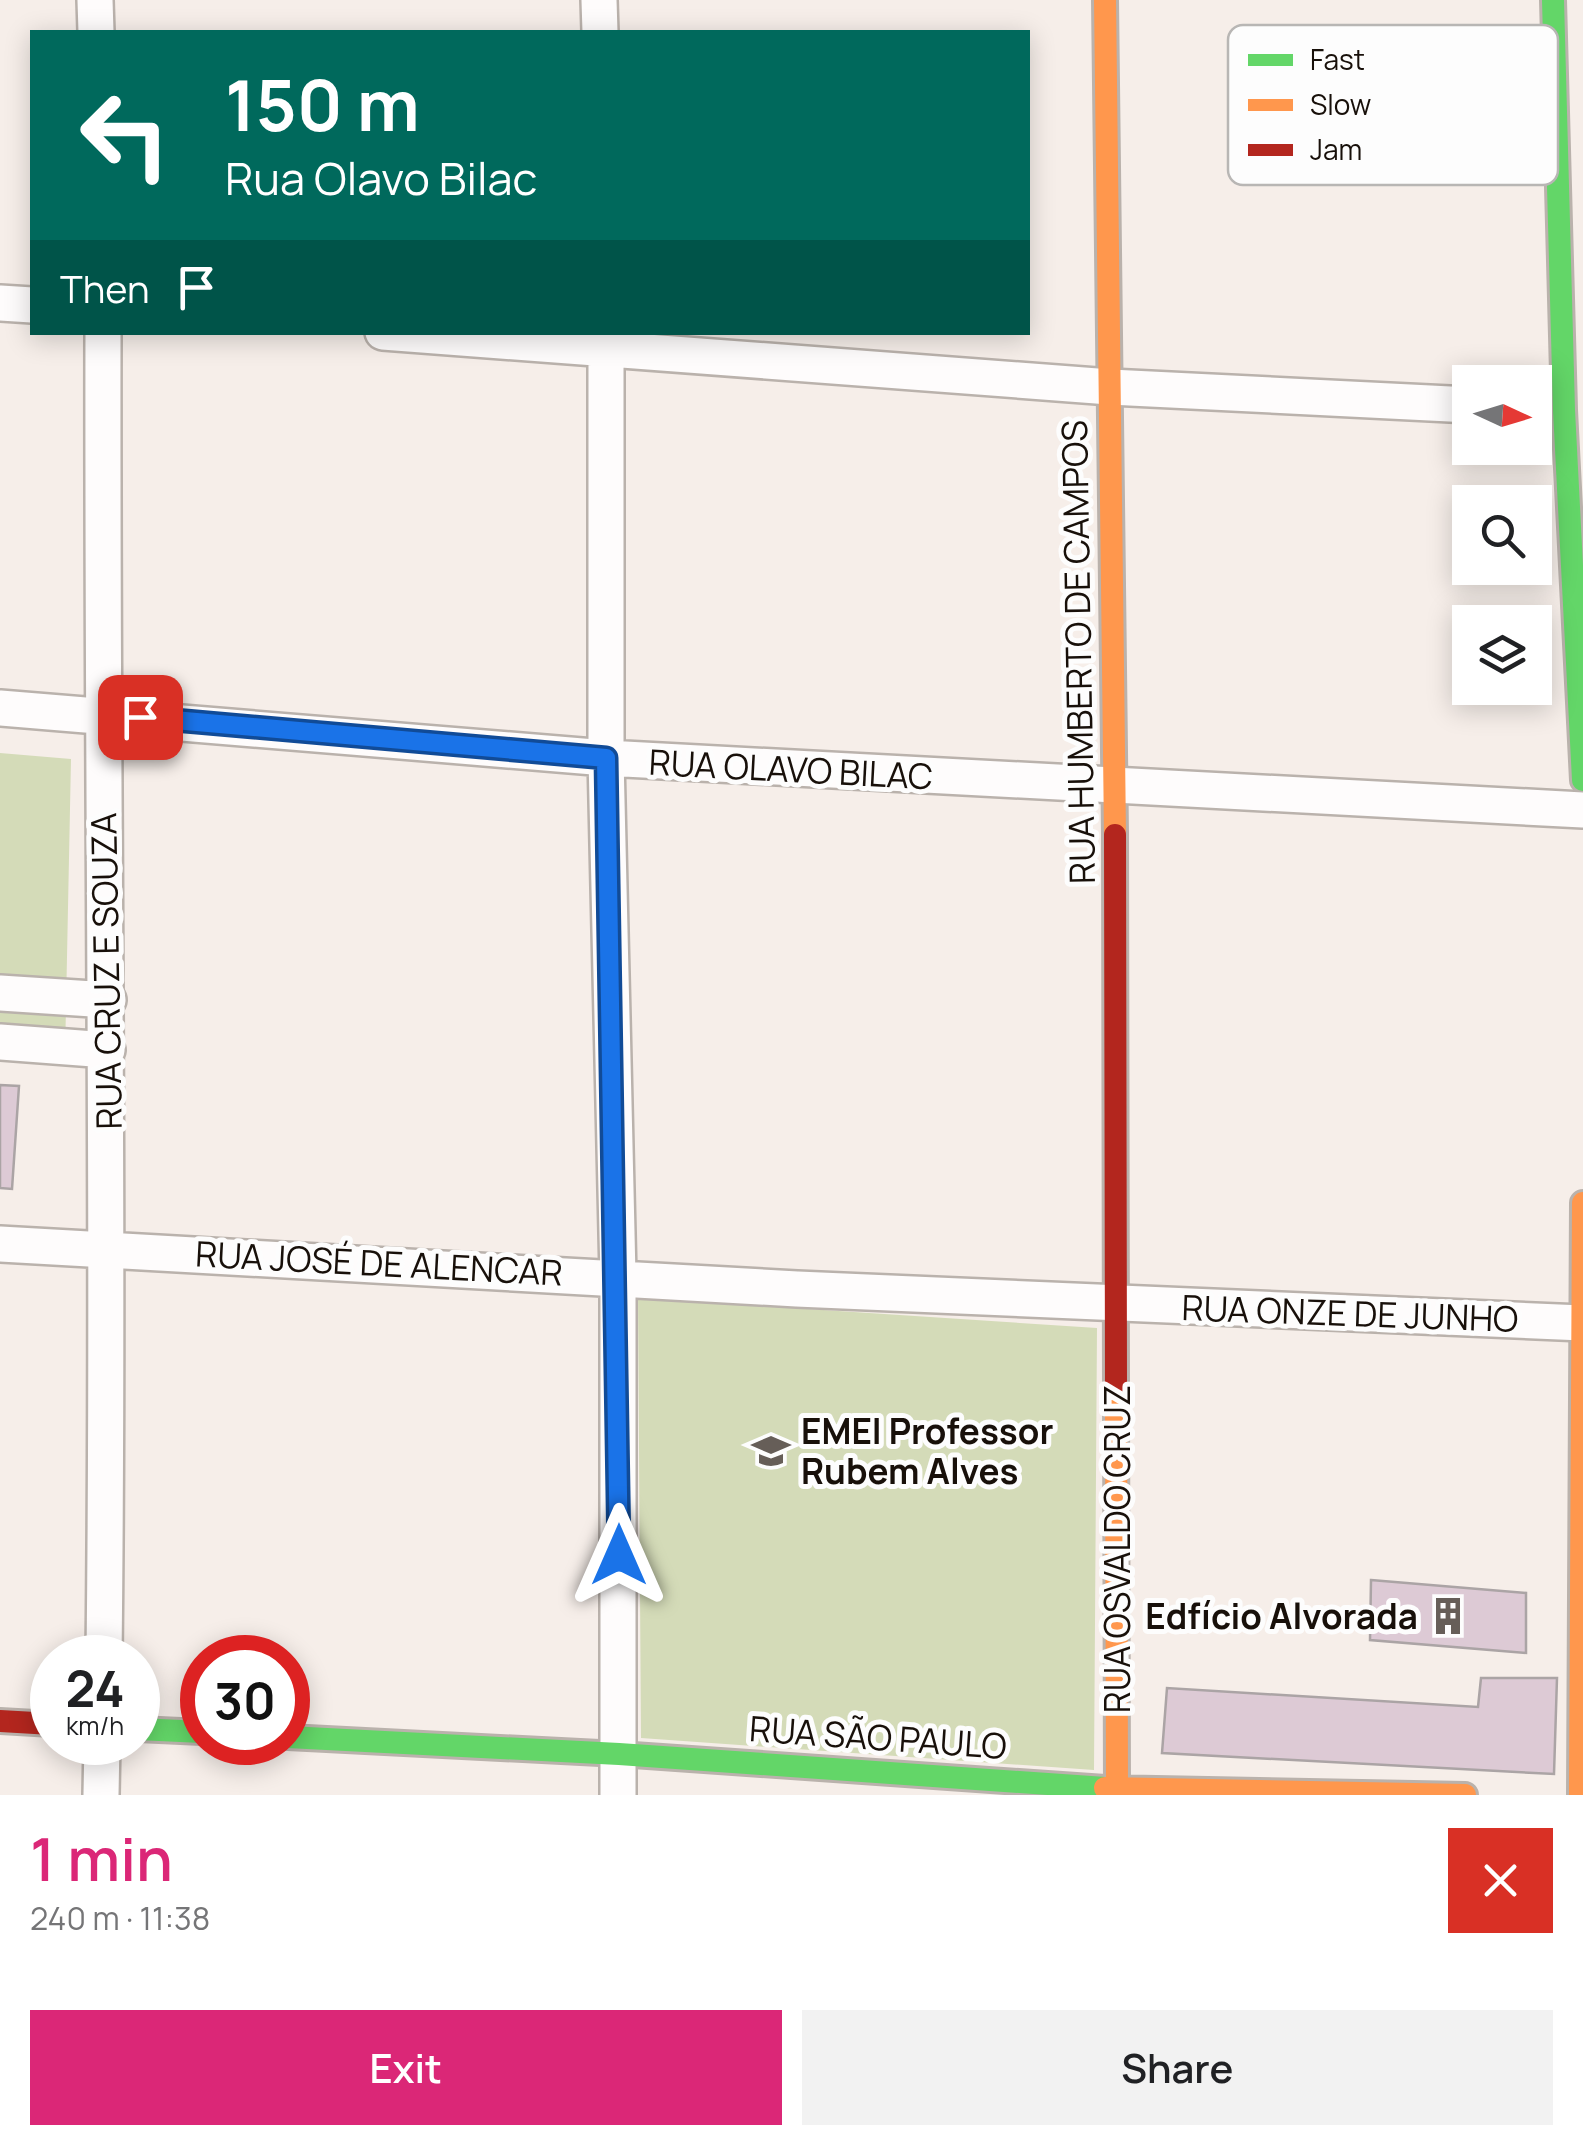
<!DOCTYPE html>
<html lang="en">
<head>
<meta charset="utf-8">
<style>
	:root { --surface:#fff; --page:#f2f2f2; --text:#202124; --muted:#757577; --accent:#db2777 }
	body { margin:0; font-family:Manrope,sans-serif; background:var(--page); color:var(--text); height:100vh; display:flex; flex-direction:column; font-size:38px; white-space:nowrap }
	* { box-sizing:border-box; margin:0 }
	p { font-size:32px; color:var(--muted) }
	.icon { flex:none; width:55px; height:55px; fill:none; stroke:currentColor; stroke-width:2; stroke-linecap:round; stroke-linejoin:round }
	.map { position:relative; height:1795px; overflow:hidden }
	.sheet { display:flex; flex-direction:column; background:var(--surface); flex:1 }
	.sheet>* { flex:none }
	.guide { position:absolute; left:30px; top:30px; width:1000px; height:305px; border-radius:0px; box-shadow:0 5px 25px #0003; background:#00695c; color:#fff; overflow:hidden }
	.needle { width:65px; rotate:94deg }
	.tools { position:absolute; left:1452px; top:365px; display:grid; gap:20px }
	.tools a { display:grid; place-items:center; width:100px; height:100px; border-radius:0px; background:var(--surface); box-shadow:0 5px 25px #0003; font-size:50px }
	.speed { position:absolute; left:30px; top:1635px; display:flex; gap:20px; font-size:50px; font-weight:700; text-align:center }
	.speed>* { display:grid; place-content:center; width:130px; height:130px; border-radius:50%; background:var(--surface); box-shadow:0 5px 25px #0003; line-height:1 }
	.speed small { font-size:25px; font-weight:400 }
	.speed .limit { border:15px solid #d22; background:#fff; color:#111 }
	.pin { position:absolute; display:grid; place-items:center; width:85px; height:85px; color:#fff; margin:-42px; border-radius:20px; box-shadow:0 5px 15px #0006 }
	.me { position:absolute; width:110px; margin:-55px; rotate:0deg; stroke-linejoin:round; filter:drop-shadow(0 0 8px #0008) }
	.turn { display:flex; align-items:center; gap:35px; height:210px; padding:0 30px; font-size:45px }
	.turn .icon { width:130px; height:130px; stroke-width:2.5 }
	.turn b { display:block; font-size:70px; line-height:85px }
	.then { display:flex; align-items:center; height:95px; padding:0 30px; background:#0003; gap:20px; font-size:38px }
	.round { display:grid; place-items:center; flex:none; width:105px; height:105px; border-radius:0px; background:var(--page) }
	.head { display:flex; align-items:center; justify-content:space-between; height:170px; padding:0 30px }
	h1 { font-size:60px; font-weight:600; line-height:75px; color:var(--accent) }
	.button { display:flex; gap:20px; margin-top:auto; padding:20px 30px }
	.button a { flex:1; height:115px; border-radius:0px; background:var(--accent); color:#fff; font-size:40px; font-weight:600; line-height:115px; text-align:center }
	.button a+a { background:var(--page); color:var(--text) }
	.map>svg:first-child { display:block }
	.green { fill:#d4dbb8 }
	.building { fill:#ddcad5; stroke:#aba4a5; stroke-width:2.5 }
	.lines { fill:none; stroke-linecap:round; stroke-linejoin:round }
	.street-casing { stroke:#bab2ac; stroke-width:40 }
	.fast-casing { stroke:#bab2ac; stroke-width:28 }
	.slow-casing { stroke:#bab2ac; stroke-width:28 }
	.jam-casing { stroke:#bab2ac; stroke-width:28 }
	.street { stroke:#fefcfc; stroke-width:35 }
	.fast { stroke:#63d668; stroke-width:22 }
	.slow { stroke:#ff974d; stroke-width:22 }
	.jam { stroke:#b3261e; stroke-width:22 }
	.route-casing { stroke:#114b97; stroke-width:25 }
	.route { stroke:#1a73e8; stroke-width:18 }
	.labels { text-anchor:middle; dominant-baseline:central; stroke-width:10; stroke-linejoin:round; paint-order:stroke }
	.street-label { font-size:35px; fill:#18100a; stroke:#fdfdfd }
	.poi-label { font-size:35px; font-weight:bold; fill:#18100a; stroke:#fdfdfd; text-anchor:start }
	.key { fill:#fdfdfd; stroke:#b8b6b4; stroke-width:2.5 }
	.key-label { font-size:28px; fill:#18100a }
</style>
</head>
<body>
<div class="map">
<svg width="1583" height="1795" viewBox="0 0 1583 1795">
	<rect width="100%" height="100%" fill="#f6eee9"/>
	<path class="green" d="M 0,753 L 71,759 L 65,1056 L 0,1054 Z
		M 638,1298 L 1097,1328 L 1094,1770 L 641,1738 Z"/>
	<path class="building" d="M 0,1085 L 19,1086 L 12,1189 L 0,1188 Z
		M 1371,1580 L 1526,1593 L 1526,1653 L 1370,1640 Z
		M 1481,1678 L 1557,1678 L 1554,1774 L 1162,1753 L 1167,1688 L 1478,1707 Z"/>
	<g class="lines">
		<g class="street-casing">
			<path id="street" d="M 95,0 L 96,32
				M 599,0 L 600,32
				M 0,303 L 32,305
				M 103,332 C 102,774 109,1216 104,1658
				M 383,332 L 1110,387 L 1470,405
				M 606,332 L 606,758 L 618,1276 L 618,1795
				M 0,708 L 606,758 L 1583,810
				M 0,993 L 108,1000
				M 0,1042 L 107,1050
				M 0,1244 L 797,1289 L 1583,1323
				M 101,1795 L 102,1742"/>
		</g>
		<g class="fast-casing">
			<path id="fast" d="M 1553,0 L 1564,410 L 1583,780
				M 138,1729 L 202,1732
				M 288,1737 L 619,1754 L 1105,1788"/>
		</g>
		<g class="slow-casing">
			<path id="slow" d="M 1105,0 L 1115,835
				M 1116,1387 L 1117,1789
				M 1105,1788 L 1465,1795
				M 1580,1795 L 1583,1203"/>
		</g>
		<g class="jam-casing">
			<path id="jam" d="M 1115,835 L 1116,1387
				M 0,1721 L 52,1724"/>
		</g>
		<use href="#street" class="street"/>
		<use href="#fast" class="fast"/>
		<use href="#slow" class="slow"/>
		<use href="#jam" class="jam"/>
	</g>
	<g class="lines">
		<g class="route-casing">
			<path id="route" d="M 140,717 L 606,758 L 619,1555"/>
		</g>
		<use href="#route" class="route"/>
	</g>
	<defs>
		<g id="school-bare" transform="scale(3)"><path d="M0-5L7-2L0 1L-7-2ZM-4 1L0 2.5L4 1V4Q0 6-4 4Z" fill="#665e58" stroke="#fdfdfd" stroke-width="2.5" paint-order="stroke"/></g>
		<g id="building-bare" transform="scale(3)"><path d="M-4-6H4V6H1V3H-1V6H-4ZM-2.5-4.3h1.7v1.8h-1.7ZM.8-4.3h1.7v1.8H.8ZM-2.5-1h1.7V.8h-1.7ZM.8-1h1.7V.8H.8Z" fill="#665e58" stroke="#fdfdfd" stroke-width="2.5" paint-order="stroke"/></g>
	</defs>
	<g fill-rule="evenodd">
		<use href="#school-bare" x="771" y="1451"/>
		<use href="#building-bare" x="1448" y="1616"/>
	</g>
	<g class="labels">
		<g class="street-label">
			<text transform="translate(1078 652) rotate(-91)">RUA HUMBERTO DE CAMPOS</text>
			<text transform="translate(791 769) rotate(3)">RUA OLAVO BILAC</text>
			<text transform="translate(106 971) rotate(-91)">RUA CRUZ E SOUZA</text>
			<text transform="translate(379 1263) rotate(3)">RUA JOSÉ DE ALENCAR</text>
			<text transform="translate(1350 1313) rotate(2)">RUA ONZE DE JUNHO</text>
			<text transform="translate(1117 1549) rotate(-90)">RUA OSVALDO CRUZ</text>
			<text transform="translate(878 1737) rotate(4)">RUA SÃO PAULO</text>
		</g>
		<g class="poi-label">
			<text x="801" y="1431">EMEI Professor<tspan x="801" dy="40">Rubem Alves</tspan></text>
			<text x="1418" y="1616" text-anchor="end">Edfício Alvorada</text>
		</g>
	</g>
	<rect x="1228" y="25" width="330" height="160" rx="15" class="key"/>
	<rect x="1248" y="54" width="45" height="12" fill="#63d668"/>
	<rect x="1248" y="99" width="45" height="12" fill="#ff974d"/>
	<rect x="1248" y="144" width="45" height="12" fill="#b3261e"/>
	<g class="key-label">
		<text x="1310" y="70">Fast</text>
		<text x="1310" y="115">Slow</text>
		<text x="1310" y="160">Jam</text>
	</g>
</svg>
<div class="tools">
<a><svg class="needle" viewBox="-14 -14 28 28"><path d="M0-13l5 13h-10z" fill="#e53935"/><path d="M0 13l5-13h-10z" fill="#757577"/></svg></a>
<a><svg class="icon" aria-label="search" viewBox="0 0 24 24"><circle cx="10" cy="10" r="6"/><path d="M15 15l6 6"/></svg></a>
<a><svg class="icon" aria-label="layers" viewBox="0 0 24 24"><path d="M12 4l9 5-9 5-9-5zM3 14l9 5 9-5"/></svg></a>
</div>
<div class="speed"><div>24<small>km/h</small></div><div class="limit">30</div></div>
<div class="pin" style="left:140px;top:717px;background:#d93025"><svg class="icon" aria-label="arrive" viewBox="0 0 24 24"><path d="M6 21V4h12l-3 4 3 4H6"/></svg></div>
<svg class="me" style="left:619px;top:1555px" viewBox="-20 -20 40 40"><path d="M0-17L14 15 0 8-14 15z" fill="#1a73e8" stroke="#fff" stroke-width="4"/></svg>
<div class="guide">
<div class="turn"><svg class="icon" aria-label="left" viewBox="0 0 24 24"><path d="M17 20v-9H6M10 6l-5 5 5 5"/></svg><div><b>150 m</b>Rua Olavo Bilac</div></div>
<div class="then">Then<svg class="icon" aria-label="arrive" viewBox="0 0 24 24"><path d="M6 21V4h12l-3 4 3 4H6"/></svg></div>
</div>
</div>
<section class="sheet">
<div class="head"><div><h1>1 min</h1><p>240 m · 11:38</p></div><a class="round" style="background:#d93025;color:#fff"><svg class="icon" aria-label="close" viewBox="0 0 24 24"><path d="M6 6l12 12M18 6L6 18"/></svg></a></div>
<div class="button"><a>Exit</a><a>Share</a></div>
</section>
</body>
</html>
